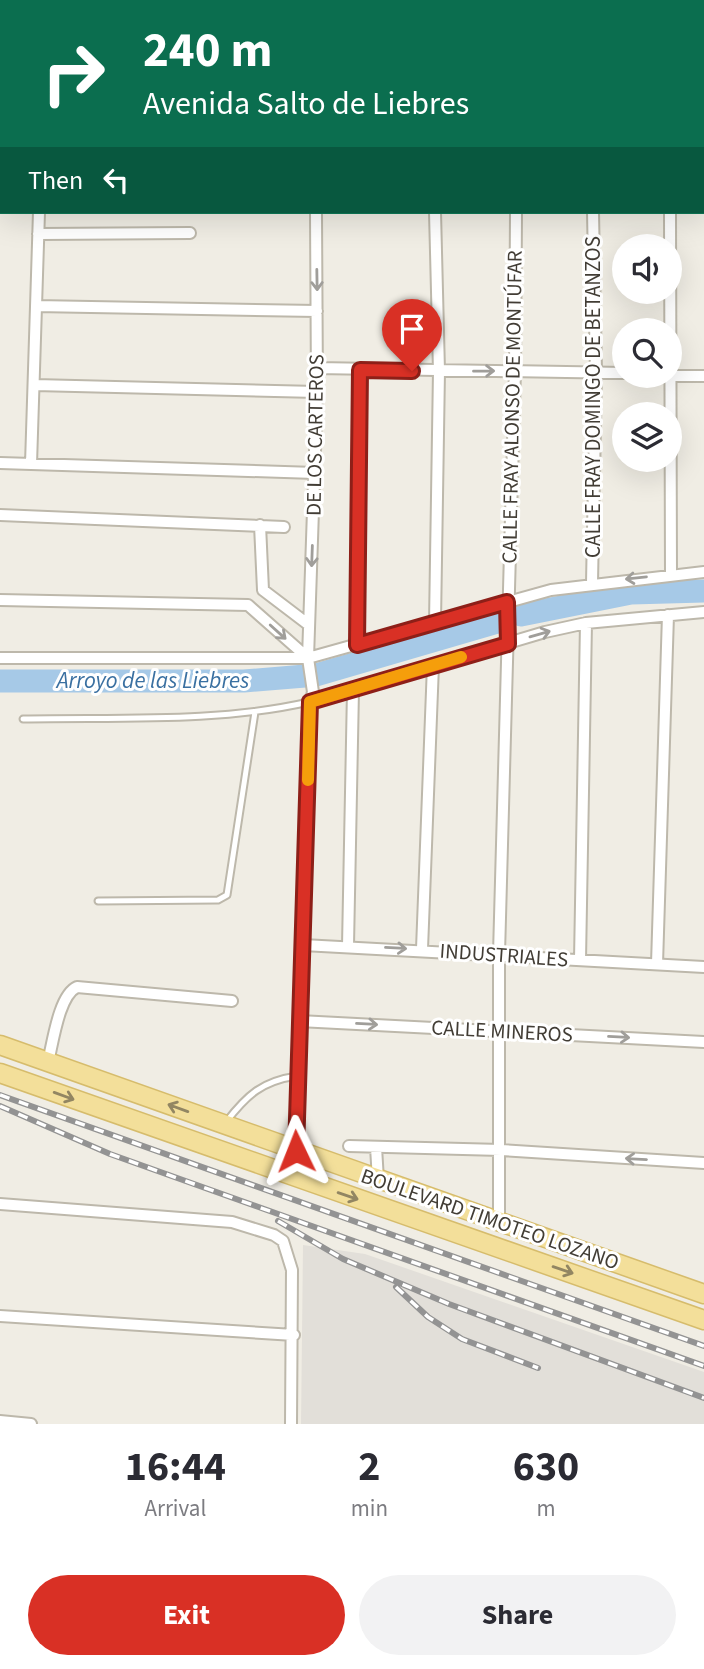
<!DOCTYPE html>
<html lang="en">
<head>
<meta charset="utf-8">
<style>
	:root { --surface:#fff; --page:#f2f2f3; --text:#2b2b33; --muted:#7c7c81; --accent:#d93025 }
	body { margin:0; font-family:"Source Sans 3",sans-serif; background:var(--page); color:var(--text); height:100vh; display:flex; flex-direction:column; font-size:26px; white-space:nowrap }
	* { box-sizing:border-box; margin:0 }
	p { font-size:23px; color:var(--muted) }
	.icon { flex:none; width:38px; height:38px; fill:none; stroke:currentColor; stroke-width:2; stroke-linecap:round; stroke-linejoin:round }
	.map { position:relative; height:1424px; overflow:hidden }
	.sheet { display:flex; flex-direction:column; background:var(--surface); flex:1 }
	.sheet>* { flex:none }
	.banner { position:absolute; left:0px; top:0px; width:705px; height:214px; box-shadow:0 7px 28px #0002; background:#0b6e4f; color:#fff; overflow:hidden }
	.controls { position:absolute; left:612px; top:234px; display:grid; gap:14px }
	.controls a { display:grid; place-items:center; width:70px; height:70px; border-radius:50%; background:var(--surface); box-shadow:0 7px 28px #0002; font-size:35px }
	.pin { position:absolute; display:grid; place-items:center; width:60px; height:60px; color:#fff; margin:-72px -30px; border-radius:50% 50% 50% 0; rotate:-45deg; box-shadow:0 0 7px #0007 }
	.pin .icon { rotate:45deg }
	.me { position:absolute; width:77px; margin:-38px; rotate:358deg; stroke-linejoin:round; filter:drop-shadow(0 0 5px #0008) }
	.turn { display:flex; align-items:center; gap:24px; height:147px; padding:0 28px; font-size:32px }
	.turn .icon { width:91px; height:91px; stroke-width:2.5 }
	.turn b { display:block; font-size:49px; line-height:60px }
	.then { display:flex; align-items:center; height:66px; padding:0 28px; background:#0003; gap:14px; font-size:26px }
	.eta { display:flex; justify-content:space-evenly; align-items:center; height:119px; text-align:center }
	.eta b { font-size:42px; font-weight:700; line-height:49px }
	.cta { display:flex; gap:14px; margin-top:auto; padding:14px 28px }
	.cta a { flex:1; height:80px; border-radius:42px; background:var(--accent); color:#fff; font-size:28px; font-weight:700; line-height:80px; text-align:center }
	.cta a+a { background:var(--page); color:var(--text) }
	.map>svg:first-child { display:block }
	.industrial { fill:#e2dfd9 }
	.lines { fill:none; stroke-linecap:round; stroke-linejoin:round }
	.river { stroke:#a6c9e7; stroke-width:23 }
	.lane-casing { stroke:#bdb8ab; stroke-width:9 }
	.street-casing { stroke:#bdb8ab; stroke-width:14 }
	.primary-casing { stroke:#d6bc6c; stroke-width:21 }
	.lane { stroke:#fff; stroke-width:5 }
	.street { stroke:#fff; stroke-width:10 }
	.primary { stroke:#f3df9a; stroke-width:18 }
	.rail-casing { stroke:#939393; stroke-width:6 }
	.rail { stroke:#fff; stroke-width:3.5; stroke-dasharray:10; stroke-linecap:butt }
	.oneway { stroke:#a09e9a }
	.oneway2 { stroke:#928662 }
	.route-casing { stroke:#8d1f18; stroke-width:18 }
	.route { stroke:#d93025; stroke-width:12 }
	.slow { stroke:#f59e0b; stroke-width:12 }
	.labels { text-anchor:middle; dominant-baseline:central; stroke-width:6; stroke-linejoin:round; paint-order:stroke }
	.street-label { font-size:21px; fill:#423d35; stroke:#fff }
	.water-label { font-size:23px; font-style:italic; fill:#3a70a1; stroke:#fff }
</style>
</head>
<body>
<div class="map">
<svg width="704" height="1424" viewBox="0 0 704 1424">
	<rect width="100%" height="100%" fill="#f0ede4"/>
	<path class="industrial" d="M 303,1245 L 365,1254 L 704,1372 L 704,1424 L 301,1424 Z"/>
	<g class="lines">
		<path class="river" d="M 521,615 L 631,593 L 704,591
			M 316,675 L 501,621
			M 0,681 L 244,681 L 305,676"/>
		<g class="lane-casing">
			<path id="lane" d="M 23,719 C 118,717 217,723 309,702
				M 98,901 L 218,900 L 227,895 L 255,712
				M 226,1122 C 247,1095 262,1081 297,1076"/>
		</g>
		<g class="street-casing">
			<path id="street" d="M 3,0 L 3,2
				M 160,0 L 160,2
				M 237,0 L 237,2
				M 313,0 L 313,2
				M 362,0 L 362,2
				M 442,0 L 443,2
				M 599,0 L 599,2
				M 83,2 L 83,0
				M 524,2 L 524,0
				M 704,46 L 704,28
				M 0,140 L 2,140
				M 435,212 L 439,371 L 435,622
				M 670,212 L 671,574
				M 38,234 L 190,233
				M 36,306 L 317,311
				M 317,368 L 625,373
				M 670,376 L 704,376
				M 35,385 L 317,392
				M 0,463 L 315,473
				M 31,464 L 39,212
				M 0,515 L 284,527
				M 260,525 L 263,590
				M 592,583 L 596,372 L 593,212
				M 263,590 L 309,625
				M 0,600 L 248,605 L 308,658
				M 357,645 L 360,370
				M 0,658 L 308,658 L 551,590 L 704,572
				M 310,702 L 545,632 L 586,623 L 704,612
				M 303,945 L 704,967
				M 348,946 L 353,690
				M 422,949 L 433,665
				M 580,960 L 586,623
				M 657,964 L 668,615
				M 299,1021 L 704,1042
				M 48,1062 C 53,1042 59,995 77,987 L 232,1001
				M 349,1146 L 501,1150 L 704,1163
				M 376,1147 L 378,1180
				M 296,1151 L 310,702 L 313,692 L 308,658 L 317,392 L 316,212
				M 0,1204 L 232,1222 L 274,1235 L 283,1241 L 292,1270 L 291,1424
				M 499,1221 L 499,954 L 515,370 L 516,212
				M 0,1316 L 294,1335
				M 0,1421 L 31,1424"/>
		</g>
		<g class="primary-casing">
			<path id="primary" d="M 0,1045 L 704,1294
				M 0,1073 L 704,1320"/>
		</g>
		<use href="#lane" class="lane"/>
		<use href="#street" class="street"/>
		<use href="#primary" class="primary"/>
		<g class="rail-casing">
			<path id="rail" d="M 0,1095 L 704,1346
				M 0,1106 L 110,1154 L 704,1366
				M 278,1221 L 343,1259 L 449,1304 L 704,1398
				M 396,1287 L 428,1317 L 462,1339 L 538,1368"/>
		</g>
		<use href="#rail" class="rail"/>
	</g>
	<defs><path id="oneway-shaft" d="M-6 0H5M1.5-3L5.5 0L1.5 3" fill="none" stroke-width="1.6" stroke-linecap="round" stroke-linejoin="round" transform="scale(1.75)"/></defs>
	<g class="oneway">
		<use href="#oneway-shaft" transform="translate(317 280) rotate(89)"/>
		<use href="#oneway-shaft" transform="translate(484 371) rotate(-1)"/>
		<use href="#oneway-shaft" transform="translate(312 556) rotate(92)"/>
		<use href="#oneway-shaft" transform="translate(636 578) rotate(174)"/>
		<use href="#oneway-shaft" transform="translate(278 632) rotate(42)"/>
		<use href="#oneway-shaft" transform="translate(540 634) rotate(-16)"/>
		<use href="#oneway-shaft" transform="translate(396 948) rotate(3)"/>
		<use href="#oneway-shaft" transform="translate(367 1024) rotate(3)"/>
		<use href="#oneway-shaft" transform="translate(619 1037) rotate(3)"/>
		<use href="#oneway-shaft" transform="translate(636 1159) rotate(-177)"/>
	</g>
	<g class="oneway2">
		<use href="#oneway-shaft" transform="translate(64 1096) rotate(20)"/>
		<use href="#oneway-shaft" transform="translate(178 1108) rotate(-160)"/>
		<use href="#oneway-shaft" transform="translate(348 1196) rotate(19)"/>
		<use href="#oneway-shaft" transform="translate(563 1270) rotate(19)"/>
	</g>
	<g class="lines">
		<g class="route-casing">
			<path id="route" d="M 296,1151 L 310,702 L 508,644 L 507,602 L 357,645 L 360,370 L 412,371"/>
		</g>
		<use href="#route" class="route"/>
		<path class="slow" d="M 308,780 L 310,702 L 461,657"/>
	</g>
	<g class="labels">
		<g class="street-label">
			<text transform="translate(593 397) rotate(-90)">CALLE FRAY DOMINGO DE BETANZOS</text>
			<text transform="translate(512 407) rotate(-89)">CALLE FRAY ALONSO DE MONTÚFAR</text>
			<text transform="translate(315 435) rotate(-89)">DE LOS CARTEROS</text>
			<text transform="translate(504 955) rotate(4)">INDUSTRIALES</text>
			<text transform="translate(502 1031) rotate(3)">CALLE MINEROS</text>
			<text transform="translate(490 1219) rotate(19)">BOULEVARD TIMOTEO LOZANO</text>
		</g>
		<g class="water-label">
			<text x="153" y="680">Arroyo de las Liebres</text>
		</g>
	</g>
</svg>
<div class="controls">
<a><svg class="icon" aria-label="sound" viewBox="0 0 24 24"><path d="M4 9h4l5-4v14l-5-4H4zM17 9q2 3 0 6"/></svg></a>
<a><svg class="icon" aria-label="search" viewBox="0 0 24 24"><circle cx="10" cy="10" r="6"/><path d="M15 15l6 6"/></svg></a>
<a><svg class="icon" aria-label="layers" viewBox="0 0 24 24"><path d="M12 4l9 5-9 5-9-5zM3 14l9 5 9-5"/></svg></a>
</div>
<div class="pin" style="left:412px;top:371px;background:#d93025"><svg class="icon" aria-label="arrive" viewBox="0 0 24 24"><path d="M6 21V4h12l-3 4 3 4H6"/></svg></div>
<svg class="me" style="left:296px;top:1151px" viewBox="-20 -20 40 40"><path d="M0-17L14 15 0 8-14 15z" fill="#d93025" stroke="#fff" stroke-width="4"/></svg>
<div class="banner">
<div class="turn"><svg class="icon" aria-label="right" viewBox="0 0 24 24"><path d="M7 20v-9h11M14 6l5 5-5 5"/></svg><div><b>240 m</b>Avenida Salto de Liebres</div></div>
<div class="then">Then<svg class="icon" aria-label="left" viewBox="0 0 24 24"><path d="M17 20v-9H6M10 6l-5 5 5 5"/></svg></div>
</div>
</div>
<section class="sheet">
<div class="eta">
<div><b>16:44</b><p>Arrival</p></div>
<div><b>2</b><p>min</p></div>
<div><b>630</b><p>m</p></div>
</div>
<div class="cta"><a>Exit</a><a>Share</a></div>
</section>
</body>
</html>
